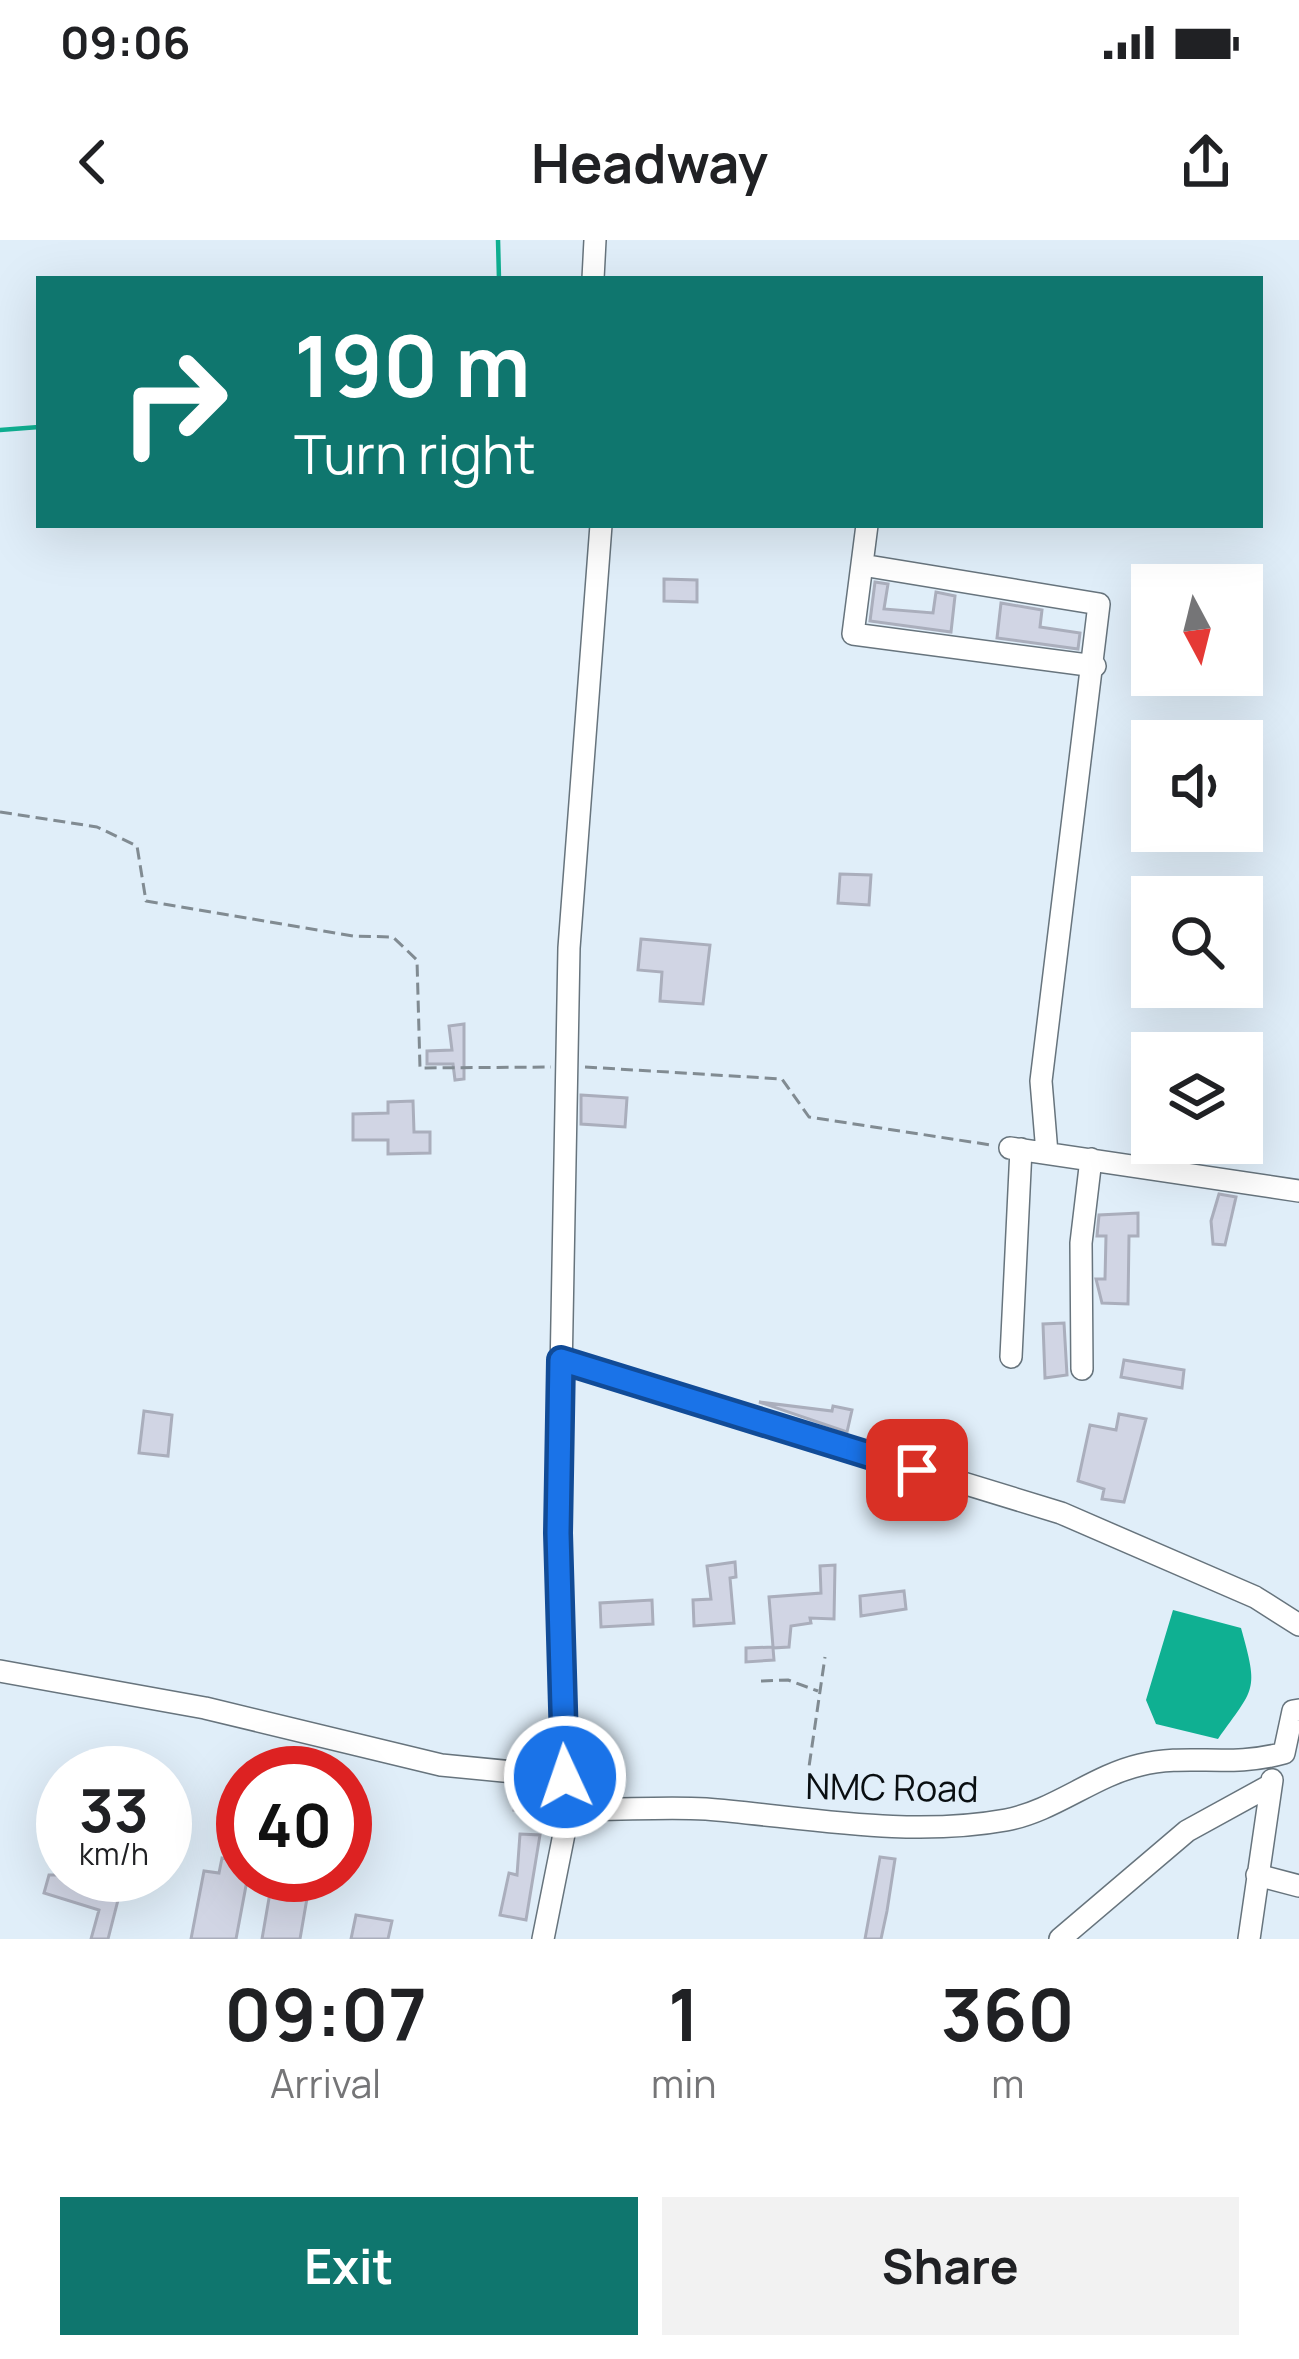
<!DOCTYPE html>
<html lang="en">
<head>
<meta charset="utf-8">
<style>
	:root { --surface:#fff; --page:#f2f2f2; --text:#202124; --muted:#757577; --accent:#0f766e }
	body { margin:0; font-family:Manrope,sans-serif; background:var(--page); color:var(--text); height:100vh; display:flex; flex-direction:column; font-size:45px; white-space:nowrap }
	* { box-sizing:border-box; margin:0 }
	p { font-size:39px; color:var(--muted) }
	.icon { flex:none; width:66px; height:66px; fill:none; stroke:currentColor; stroke-width:2; stroke-linecap:round; stroke-linejoin:round }
	.map { position:relative; height:1699px; overflow:hidden }
	.side { display:flex; flex-direction:column; background:var(--surface); flex:1 }
	.side>* { flex:none }
	.banner { position:absolute; left:36px; top:36px; width:1227px; height:252px; border-radius:0px; box-shadow:0 12px 48px #0002; background:#0f766e; color:#fff; overflow:hidden }
	.needle { width:78px; rotate:173deg }
	.buttons { position:absolute; left:1131px; top:324px; display:grid; gap:24px }
	.buttons a { display:grid; place-items:center; width:132px; height:132px; border-radius:0px; background:var(--surface); box-shadow:0 12px 48px #0002; font-size:60px }
	.speed { position:absolute; left:36px; top:1506px; display:flex; gap:24px; font-size:60px; font-weight:700; text-align:center }
	.speed>* { display:grid; place-content:center; width:156px; height:156px; border-radius:50%; background:var(--surface); box-shadow:0 12px 48px #0002; line-height:1 }
	.speed small { font-size:30px; font-weight:400 }
	.speed .limit { border:18px solid #d22; background:#fff; color:#111 }
	.pin { position:absolute; display:grid; place-items:center; width:102px; height:102px; color:#fff; margin:-51px; border-radius:24px; box-shadow:0 6px 18px #0006 }
	.me { position:absolute; width:132px; margin:-66px; rotate:357deg; stroke-linejoin:round; filter:drop-shadow(0 0 9px #0008) }
	.turn { display:flex; align-items:center; gap:42px; height:252px; padding:0 60px; font-size:54px }
	.turn .icon { width:156px; height:156px; stroke-width:2.5 }
	.turn b { display:block; font-size:84px; line-height:102px }
	.eta { display:flex; justify-content:space-evenly; align-items:center; height:204px; text-align:center }
	.eta b { font-size:72px; font-weight:700; line-height:84px }
	.button { display:flex; gap:24px; margin-top:auto; padding:24px 60px }
	.button a { flex:1; height:138px; border-radius:0px; background:var(--accent); color:#fff; font-size:48px; font-weight:700; line-height:138px; text-align:center }
	.button a+a { background:var(--page); color:var(--text) }
	.status { display:flex; justify-content:space-between; align-items:center; height:84px; padding:0 60px; background:var(--surface); direction:ltr }
	.status svg { height:33px; fill:currentColor }
	header { display:flex; justify-content:space-between; align-items:center; height:156px; padding:0 60px; background:var(--surface); font-size:54px; font-weight:700 }
	.map>svg:first-child { display:block }
	.water { fill:#0fb092 }
	.lines { fill:none; stroke-linecap:round; stroke-linejoin:round }
	.stream { stroke:#0fb092; stroke-width:4.5 }
	.building { fill:#d1d5e4; stroke:#aaaebc; stroke-width:3 }
	.minor-casing { stroke:#67747d; stroke-width:24 }
	.path { stroke:#818b92; stroke-width:3; stroke-dasharray:12 6; stroke-linecap:butt }
	.minor { stroke:#fff; stroke-width:21 }
	.route-casing { stroke:#114b97; stroke-width:30 }
	.route { stroke:#1a73e8; stroke-width:21 }
	.labels { text-anchor:middle; dominant-baseline:central; stroke-width:12; stroke-linejoin:round; paint-order:stroke }
	.street-label { font-size:36px; fill:#090e11; stroke:#e0eef9 }
</style>
</head>
<body>
<div class="status"><b>09:06</b><svg viewBox="0 0 49 12"><path d="M0 12V9h3v3zM5 12V6h3v6zM10 12V3h3v9zM15 12V0h3v12zM26 1h20v11H26zM47 4h2v5h-2z"/></svg></div>
<header><svg class="icon" aria-label="back" viewBox="0 0 24 24"><path d="M15 5l-7 7 7 7"/></svg>Headway<svg class="icon" aria-label="share" viewBox="0 0 24 24"><path d="M12 15V3M7 8l5-5 5 5M5 13v7h14v-7"/></svg></header>
<div class="map">
<svg width="1299" height="1699" viewBox="0 0 1299 1699">
	<rect width="100%" height="100%" fill="#e0eef9"/>
	<path class="water" d="M 1173,1370 L 1241,1388 C 1259,1452 1255,1447 1218,1499 L 1156,1484 L 1146,1460 Z"/>
	<g class="lines">
		<path class="stream" d="M 498,0 L 499,39
			M 0,190 L 39,187"/>
	</g>
	<path class="building" d="M 664,339 L 697,340 L 697,362 L 664,361 Z
		M 875,342 L 888,344 L 884,369 L 933,373 L 936,352 L 955,356 L 951,392 L 870,381 Z
		M 1001,363 L 1042,370 L 1040,387 L 1080,393 L 1078,409 L 997,398 Z
		M 840,634 L 871,635 L 869,665 L 838,663 Z
		M 641,699 L 710,705 L 703,764 L 660,761 L 662,732 L 638,730 Z
		M 464,784 L 464,839 L 455,840 L 453,824 L 427,824 L 427,811 L 452,810 L 449,786 Z
		M 581,855 L 627,858 L 625,887 L 581,884 Z
		M 413,861 L 414,892 L 430,892 L 430,913 L 388,914 L 388,900 L 353,900 L 353,874 L 388,873 L 388,862 Z
		M 1219,954 L 1236,957 L 1225,1005 L 1213,1004 L 1211,981 Z
		M 1138,973 L 1138,996 L 1129,996 L 1128,1064 L 1102,1063 L 1096,1039 L 1105,1039 L 1106,996 L 1097,996 L 1099,975 Z
		M 1064,1083 L 1067,1135 L 1045,1138 L 1043,1084 Z
		M 1124,1120 L 1184,1130 L 1182,1148 L 1121,1137 Z
		M 759,1162 L 832,1171 L 833,1166 L 852,1170 L 847,1192 Z
		M 144,1171 L 172,1175 L 168,1216 L 139,1213 Z
		M 1119,1174 L 1146,1179 L 1124,1262 L 1102,1259 L 1104,1249 L 1078,1241 L 1090,1185 L 1116,1190 Z
		M 735,1322 L 736,1337 L 730,1338 L 734,1383 L 694,1386 L 693,1360 L 711,1359 L 707,1326 Z
		M 835,1325 L 834,1379 L 810,1378 L 811,1383 L 791,1386 L 789,1407 L 773,1408 L 774,1420 L 746,1422 L 746,1408 L 773,1407 L 769,1357 L 821,1353 L 820,1326 Z
		M 904,1351 L 906,1369 L 861,1376 L 860,1356 Z
		M 652,1360 L 653,1384 L 601,1387 L 600,1363 Z
		M 516,1548 L 550,1551 L 549,1572 L 514,1570 Z
		M 520,1594 L 540,1595 L 526,1680 L 500,1675 L 509,1633 L 517,1635 Z
		M 880,1617 L 895,1619 L 887,1671 L 881,1699 L 865,1699 Z
		M 222,1618 L 243,1622 L 243,1635 L 248,1635 L 236,1699 L 191,1699 L 204,1631 L 219,1633 Z
		M 49,1635 L 97,1635 L 93,1654 L 118,1660 L 108,1699 L 91,1699 L 99,1670 L 44,1653 Z
		M 273,1635 L 311,1635 L 300,1699 L 262,1699 Z
		M 356,1675 L 392,1681 L 388,1699 L 351,1699 Z"/>
	<g class="lines">
		<g class="minor-casing">
			<path id="minor" d="M 593,39 L 595,0
				M 867,285 L 853,394 L 1095,426
				M 862,325 L 1099,364 L 1041,841 L 1047,913
				M 1010,908 L 1299,951
				M 1011,1117 L 1021,909
				M 561,1120 L 1061,1273 L 1255,1357 L 1299,1385
				M 1082,1129 L 1081,1003 L 1091,919
				M 0,1431 L 205,1468 L 441,1525 L 565,1537
				M 569,1569 C 614,1571 660,1566 706,1569 C 804,1577 907,1598 1006,1580 C 1054,1571 1093,1536 1140,1525 C 1188,1513 1230,1528 1284,1513 L 1293,1471 L 1299,1470
				M 1257,1635 L 1299,1646
				M 543,1699 L 569,1569 L 558,1293 L 569,708 L 601,285
				M 1060,1699 L 1187,1591 L 1269,1546
				M 1249,1699 L 1272,1540"/>
		</g>
		<path class="path" d="M 0,572 L 97,587 L 137,606 L 146,661 L 353,696 L 393,697 L 417,720 L 420,828 L 551,827
			M 585,827 L 782,839 L 809,877 L 991,905
			M 761,1441 L 788,1440 L 818,1451
			M 804,1561 L 825,1417"/>
		<use href="#minor" class="minor"/>
	</g>
	<g class="lines">
		<g class="route-casing">
			<path id="route" d="M 565,1537 L 558,1293 L 561,1120 L 917,1230"/>
		</g>
		<use href="#route" class="route"/>
	</g>
	<g class="labels">
		<g class="street-label">
			<text transform="translate(892 1547) rotate(1)">NMC Road</text>
		</g>
	</g>
</svg>
<div class="buttons">
<a><svg class="needle" viewBox="-14 -14 28 28"><path d="M0-13l5 13h-10z" fill="#e53935"/><path d="M0 13l5-13h-10z" fill="#757577"/></svg></a>
<a><svg class="icon" aria-label="sound" viewBox="0 0 24 24"><path d="M4 9h4l5-4v14l-5-4H4zM17 9q2 3 0 6"/></svg></a>
<a><svg class="icon" aria-label="search" viewBox="0 0 24 24"><circle cx="10" cy="10" r="6"/><path d="M15 15l6 6"/></svg></a>
<a><svg class="icon" aria-label="layers" viewBox="0 0 24 24"><path d="M12 4l9 5-9 5-9-5zM3 14l9 5 9-5"/></svg></a>
</div>
<div class="speed"><div>33<small>km/h</small></div><div class="limit">40</div></div>
<div class="pin" style="left:917px;top:1230px;background:#d93025"><svg class="icon" aria-label="arrive" viewBox="0 0 24 24"><path d="M6 21V4h12l-3 4 3 4H6"/></svg></div>
<svg class="me" style="left:565px;top:1537px" viewBox="-20 -20 40 40"><circle r="17" fill="#1a73e8" stroke="#fff" stroke-width="3"/><path d="M0-11L8 9 0 5-8 9z" fill="#fff"/></svg>
<div class="banner">
<div class="turn"><svg class="icon" aria-label="right" viewBox="0 0 24 24"><path d="M7 20v-9h11M14 6l5 5-5 5"/></svg><div><b>190 m</b>Turn right</div></div>
</div>
</div>
<section class="side">
<div class="eta">
<div><b>09:07</b><p>Arrival</p></div>
<div><b>1</b><p>min</p></div>
<div><b>360</b><p>m</p></div>
</div>
<div class="button"><a>Exit</a><a>Share</a></div>
</section>
</body>
</html>
